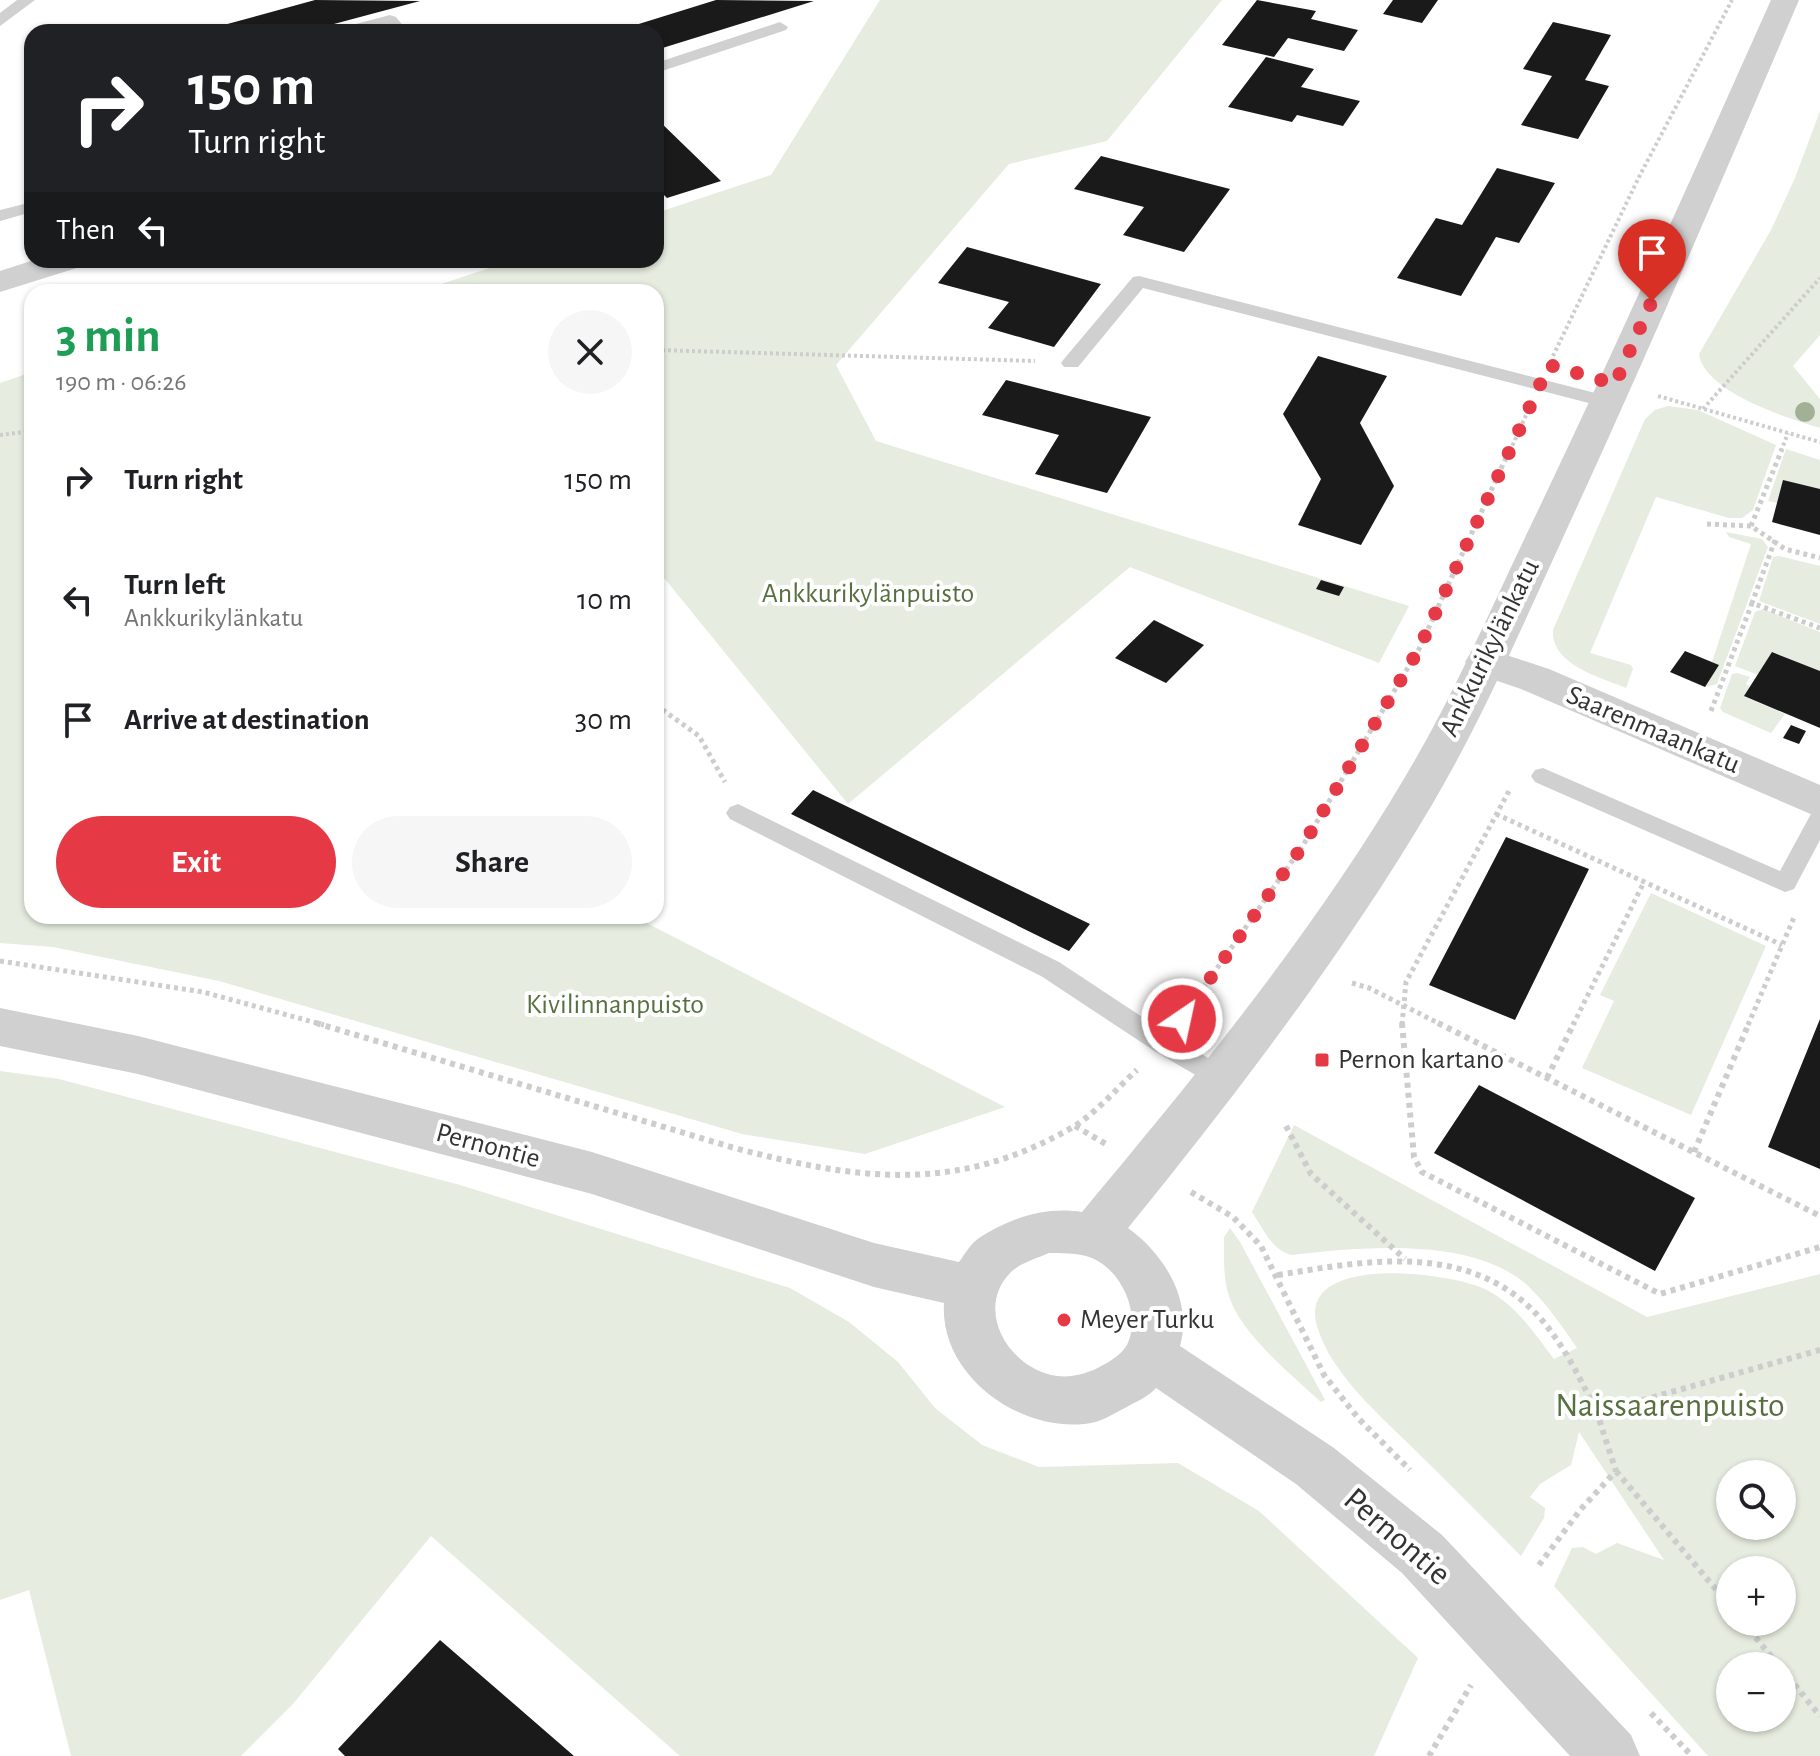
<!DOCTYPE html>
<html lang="en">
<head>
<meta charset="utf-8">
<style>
	:root { --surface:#fff; --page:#f6f6f6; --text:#202124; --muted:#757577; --accent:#e63946 }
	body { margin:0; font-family:"Alegreya Sans",sans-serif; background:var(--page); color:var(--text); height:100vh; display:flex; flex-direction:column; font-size:30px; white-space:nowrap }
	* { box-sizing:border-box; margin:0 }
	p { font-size:26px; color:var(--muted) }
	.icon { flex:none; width:44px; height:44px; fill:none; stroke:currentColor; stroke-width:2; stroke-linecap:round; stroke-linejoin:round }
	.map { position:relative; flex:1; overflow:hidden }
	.side { position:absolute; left:24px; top:284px; width:640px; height:640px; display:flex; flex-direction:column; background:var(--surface); border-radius:24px; box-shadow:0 2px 6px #0004 }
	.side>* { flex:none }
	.guide { position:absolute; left:24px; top:24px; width:640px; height:244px; border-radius:24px; box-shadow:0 2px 6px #0004; background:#202124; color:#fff; overflow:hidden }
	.fabs { position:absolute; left:1716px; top:1460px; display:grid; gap:16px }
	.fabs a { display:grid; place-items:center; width:80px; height:80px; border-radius:50%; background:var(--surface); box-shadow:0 2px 6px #0004; font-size:40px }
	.pin { position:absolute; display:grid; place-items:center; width:68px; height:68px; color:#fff; margin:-82px -34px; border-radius:50% 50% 50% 0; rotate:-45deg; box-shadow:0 0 8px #0007 }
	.pin .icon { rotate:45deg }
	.me { position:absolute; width:88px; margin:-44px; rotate:34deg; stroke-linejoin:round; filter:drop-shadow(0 0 6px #0008) }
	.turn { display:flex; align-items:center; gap:28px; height:168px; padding:0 32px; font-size:36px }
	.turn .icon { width:104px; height:104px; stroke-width:2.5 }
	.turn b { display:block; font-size:56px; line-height:68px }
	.then { display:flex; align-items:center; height:76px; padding:0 32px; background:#0003; gap:16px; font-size:30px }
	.round { display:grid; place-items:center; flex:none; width:84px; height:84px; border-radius:42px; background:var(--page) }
	.head { display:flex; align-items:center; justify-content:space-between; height:136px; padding:0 32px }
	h1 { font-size:48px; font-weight:700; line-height:60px; color:#1e9e55 }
	.primary-button { display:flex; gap:16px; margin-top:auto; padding:16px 32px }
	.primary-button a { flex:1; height:92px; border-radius:48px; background:var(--accent); color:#fff; font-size:32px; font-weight:700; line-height:92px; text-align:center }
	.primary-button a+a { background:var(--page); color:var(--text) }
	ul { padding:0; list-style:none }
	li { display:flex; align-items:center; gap:24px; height:120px; padding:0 32px }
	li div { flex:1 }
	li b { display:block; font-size:30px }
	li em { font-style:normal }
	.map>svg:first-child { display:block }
	.green { fill:#e6ecdf; fill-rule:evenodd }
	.building { fill:#1a1a1a }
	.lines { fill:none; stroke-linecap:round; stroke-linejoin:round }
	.path-far2 { stroke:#cdcdcd; stroke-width:4; stroke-dasharray:3 3; stroke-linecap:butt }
	.path-far1 { stroke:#cdcdcd; stroke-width:5; stroke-dasharray:4 4; stroke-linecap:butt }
	.path { stroke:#cdcdcd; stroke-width:6; stroke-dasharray:5 5; stroke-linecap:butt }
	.service { fill:#d0d0d0; fill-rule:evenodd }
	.minor { fill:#d0d0d0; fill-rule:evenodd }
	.tertiary { fill:#d0d0d0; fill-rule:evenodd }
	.tree { fill:#a2b095 }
	.route { stroke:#e63946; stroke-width:14; stroke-dasharray:0 25.2 }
	.poi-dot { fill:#e63946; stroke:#fff; stroke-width:3 }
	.labels { text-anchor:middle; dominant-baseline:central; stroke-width:8; stroke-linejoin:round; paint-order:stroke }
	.park-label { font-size:28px; fill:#56703f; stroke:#fff }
	.street-label { font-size:28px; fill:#333; stroke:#fff }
	.poi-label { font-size:28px; fill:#333; stroke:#fff; text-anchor:start }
	.near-park-label { font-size:34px; fill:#56703f; stroke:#fff }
	.near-street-label { font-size:34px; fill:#333; stroke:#fff }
</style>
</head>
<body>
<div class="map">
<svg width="1820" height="1756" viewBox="0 0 1820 1756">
	<rect width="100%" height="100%" fill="#fff"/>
	<path class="green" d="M 880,0 L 1222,0 L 1107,141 L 1009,164 L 836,365 L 876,441 L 1409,606 L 1379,663 L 1130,567 L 848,804 L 656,568 L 656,292 L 417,292 L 514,260 L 656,260 L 656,213 L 771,175 Z
		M 1820,111 L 1820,335 L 1793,366 L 1820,399 L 1820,428 C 1787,418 1704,392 1699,354 L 1771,230 L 1795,178 Z
		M 32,372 L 32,916 L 633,916 L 1005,1107 L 865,1154 L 742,1134 L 219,981 L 53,947 L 0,943 L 0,383 Z
		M 1668,406 L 1698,410 L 1776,445 L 1753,510 L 1742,518 L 1729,518 L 1656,497 L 1590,653 L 1631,665 L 1633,669 L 1626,688 C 1600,677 1551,665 1553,630 L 1645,419 L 1655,410 Z
		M 1786,449 L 1820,460 L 1820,489 L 1777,503 L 1768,501 Z
		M 1726,532 L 1762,539 L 1768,547 L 1717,684 L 1705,687 L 1719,665 L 1712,662 L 1751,544 L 1729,537 Z
		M 1779,556 L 1820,566 L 1820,624 L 1759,601 L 1773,557 Z
		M 1763,609 L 1820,632 L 1820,671 L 1773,652 L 1758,675 L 1735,666 L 1755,612 Z
		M 1737,673 L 1750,677 L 1746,684 L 1750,687 L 1745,697 L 1785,714 L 1771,733 L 1723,712 L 1720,708 L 1732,674 Z
		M 1651,893 L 1766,946 L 1691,1115 L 1582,1068 L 1614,1001 L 1600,995 Z
		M 0,1071 L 59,1079 L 460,1185 L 790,1288 L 849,1322 L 898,1362 L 935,1408 L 982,1445 L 1039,1467 L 1178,1463 L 1259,1511 L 1418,1658 L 1374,1756 L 680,1756 L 431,1536 L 293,1704 L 241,1756 L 71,1756 L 29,1590 L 0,1600 Z
		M 1294,1125 L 1647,1317 L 1820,1274 L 1820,1756 L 1708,1756 L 1554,1586 L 1572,1548 L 1583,1547 L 1596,1554 L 1617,1543 L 1664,1560 L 1579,1432 L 1571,1465 L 1540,1484 L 1530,1497 L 1545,1508 L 1544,1518 L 1521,1556 C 1487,1522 1453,1487 1418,1453 C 1383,1418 1331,1375 1317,1326 C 1296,1252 1452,1272 1487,1290 C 1516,1305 1534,1333 1554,1359 L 1577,1348 C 1562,1326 1547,1304 1527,1285 C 1472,1236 1360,1247 1292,1255 C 1272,1251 1263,1228 1252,1212 ZM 1730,1474 L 1782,1474 L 1782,1526 L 1730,1526 ZM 1730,1570 L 1782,1570 L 1782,1622 L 1730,1622 ZM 1730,1666 L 1782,1666 L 1782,1718 L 1730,1718 Z
		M 1230,1228 L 1240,1242 L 1325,1400 L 1321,1402 C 1291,1374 1239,1333 1228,1293 C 1223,1276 1224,1255 1224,1237 Z"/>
	<path class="building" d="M 315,0 L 420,1 L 304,32 L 198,32 Z
		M 716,0 L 814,1 L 656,50 L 656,32 L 613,32 Z
		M 1257,0 L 1316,11 L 1311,19 L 1358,30 L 1344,51 L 1288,38 L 1274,57 L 1222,45 Z
		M 1393,0 L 1438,0 L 1422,23 L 1383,14 Z
		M 1553,22 L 1611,35 L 1585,80 L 1609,86 L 1578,139 L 1521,125 L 1552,76 L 1523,69 Z
		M 1266,57 L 1314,69 L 1301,87 L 1360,101 L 1343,126 L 1297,115 L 1292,122 L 1228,107 Z
		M 656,118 L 721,181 L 667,198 L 656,187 Z
		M 1101,156 L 1230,189 L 1184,252 L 1123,235 L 1144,207 L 1074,189 Z
		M 1497,168 L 1555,183 L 1519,243 L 1496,237 L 1461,296 L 1397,278 L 1436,218 L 1462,225 Z
		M 967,247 L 1101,284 L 1054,347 L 988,328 L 1009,302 L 938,283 Z
		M 1318,356 L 1387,376 L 1360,423 L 1394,486 L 1361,545 L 1298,525 L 1321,479 L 1283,414 Z
		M 1006,380 L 1151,417 L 1107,493 L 1035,474 L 1059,435 L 982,415 Z
		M 1783,480 L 1820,489 L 1820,535 L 1772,522 Z
		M 1321,580 L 1344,587 L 1339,596 L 1316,589 Z
		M 1154,620 L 1204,645 L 1166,683 L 1115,658 Z
		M 1685,651 L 1719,665 L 1705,687 L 1670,672 Z
		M 1772,652 L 1820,671 L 1820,728 L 1744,696 Z
		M 1791,725 L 1806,731 L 1799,744 L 1783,738 Z
		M 813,790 L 1090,924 L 1069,951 L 791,814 Z
		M 1506,837 L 1589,869 L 1515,1020 L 1429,985 Z
		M 1820,1019 L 1820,1169 L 1768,1147 Z
		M 1479,1085 L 1695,1198 L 1655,1271 L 1434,1153 Z
		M 440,1640 L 574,1756 L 345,1756 L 338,1749 Z"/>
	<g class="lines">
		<path class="path-far2" d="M 656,350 L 1035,361
			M 1553,356 L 1639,177 L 1732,0
			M 1658,396 L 1820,442
			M 1703,409 L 1820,278
			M 0,435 L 32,431
			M 1510,451 L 1527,413
			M 1781,451 L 1788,433"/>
		<path class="path-far1" d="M 1707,524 L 1751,526 L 1785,549 L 1820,558
			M 1751,526 L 1782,449
			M 1775,540 L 1752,603 L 1820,628
			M 656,705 L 699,736 L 725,782
			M 1711,711 L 1752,603
			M 1496,814 L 1782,945
			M 0,961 L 203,992 L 324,1025
			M 1352,983 L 1369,988 L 1442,1025
			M 1185,1014 L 1302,847 L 1419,649 L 1510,449
			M 1402,1025 L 1406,982 L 1509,791
			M 1573,1025 L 1644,882
			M 1748,1025 L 1795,915"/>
		<path class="path" d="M 316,1023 L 731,1147 C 856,1180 956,1195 1073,1127 C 1096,1113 1117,1088 1137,1070
			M 1402,1023 L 1414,1157 L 1422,1172 L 1660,1294 L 1820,1247
			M 1438,1023 L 1820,1216
			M 1547,1078 L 1574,1023
			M 1075,1126 L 1106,1144
			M 1286,1126 L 1311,1174 L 1405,1259
			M 1694,1152 L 1749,1023
			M 1191,1192 L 1233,1217 L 1261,1246 L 1324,1375 L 1358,1418 L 1410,1470
			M 1278,1275 C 1369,1260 1472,1241 1541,1319 C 1565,1347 1581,1380 1597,1413
			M 1616,1471 L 1730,1606
			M 1539,1565 L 1581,1509 L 1616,1471 L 1597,1413 L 1820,1350
			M 1743,1622 L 1779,1666
			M 1782,1669 L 1820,1716
			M 1651,1713 L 1692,1756
			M 1429,1756 L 1471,1685"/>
		<path class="service" d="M 17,0 L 35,0 L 0,26 L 0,13 Z
			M 390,15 L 396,17 L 408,32 L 392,32 L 386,26 L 362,32 L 335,32 L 337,29 Z
			M 780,22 L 788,27 L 786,30 L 656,73 L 656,63 Z
			M 32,202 L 32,212 L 0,221 L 0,210 Z
			M 1139,276 L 1615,398 L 1618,402 L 1608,408 L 1143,288 L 1078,367 L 1064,367 L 1061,363 L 1064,359 L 1133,277 Z
			M 1543,768 L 1780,871 L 1812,812 L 1820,809 L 1820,840 L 1794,889 L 1785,892 L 1535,782 L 1531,776 L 1535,770 Z
			M 738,804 L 1059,962 L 1174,1038 L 1229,1070 L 1233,1077 L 1229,1084 L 1220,1088 L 1211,1084 L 1156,1052 L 1041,976 L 730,819 L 726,813 L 730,807 Z"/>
		<path class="minor" d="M 34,260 L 85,260 L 80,267 L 0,292 L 0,271 Z
			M 1485,648 L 1549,669 L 1820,785 L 1820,818 L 1521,689 L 1471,672 L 1465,662 L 1471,652 Z"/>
		<path class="tertiary" d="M 1771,0 L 1799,0 C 1723,178 1647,355 1566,531 C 1524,622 1484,716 1433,803 C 1344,954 1238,1092 1128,1228 C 1164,1254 1193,1300 1180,1346 L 1334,1448 L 1442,1535 L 1631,1735 L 1640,1756 L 1570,1756 L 1402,1573 L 1296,1484 L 1156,1388 C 1148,1397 1135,1402 1125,1408 C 1114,1413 1103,1421 1091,1423 C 1022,1435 939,1376 944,1303 L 874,1287 L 592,1194 L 138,1074 L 0,1046 L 0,1008 L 138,1036 L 592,1152 L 874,1243 L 959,1262 C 965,1254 971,1243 979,1238 C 1010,1218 1046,1206 1082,1212 C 1197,1074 1313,933 1405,777 C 1453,697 1490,610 1531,525 C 1614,352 1692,176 1771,0 ZM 1049,1253 C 1061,1253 1074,1253 1086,1256 C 1119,1265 1140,1309 1129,1340 C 1126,1351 1113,1360 1103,1365 C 1088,1374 1069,1379 1051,1375 C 1006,1364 975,1308 1011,1272 C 1020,1263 1038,1258 1049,1253 Z"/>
	</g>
	<circle class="tree" cx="1805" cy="412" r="10"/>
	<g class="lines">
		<path class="route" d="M 1182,1019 L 1302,847 L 1419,649 L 1549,365 L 1615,384 L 1652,301"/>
	</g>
	<g class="poi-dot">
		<rect x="1314" y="1052" width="16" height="16" rx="4"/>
		<circle cx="1064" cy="1320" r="8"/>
	</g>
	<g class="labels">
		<g class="park-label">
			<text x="868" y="594">Ankkurikylänpuisto</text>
			<text x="615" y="1005">Kivilinnanpuisto</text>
		</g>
		<g class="street-label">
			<text transform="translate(1490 648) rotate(-64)">Ankkurikylänkatu</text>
			<text transform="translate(1653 730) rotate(23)">Saarenmaankatu</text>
			<text transform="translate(488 1146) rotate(15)">Pernontie</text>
		</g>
		<g class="poi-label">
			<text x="1338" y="1060">Pernon kartano</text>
			<text x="1080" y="1320">Meyer Turku</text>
		</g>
		<g class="near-park-label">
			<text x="1670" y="1406">Naissaarenpuisto</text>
		</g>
		<g class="near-street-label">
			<text transform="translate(1397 1537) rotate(41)">Pernontie</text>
		</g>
	</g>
</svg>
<div class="fabs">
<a><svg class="icon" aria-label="search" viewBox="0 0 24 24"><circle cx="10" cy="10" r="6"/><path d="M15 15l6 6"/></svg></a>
<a>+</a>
<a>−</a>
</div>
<div class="pin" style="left:1652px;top:301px;background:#d93025"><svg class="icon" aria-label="arrive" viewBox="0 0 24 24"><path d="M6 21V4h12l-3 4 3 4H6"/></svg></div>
<svg class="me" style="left:1182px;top:1019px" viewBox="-20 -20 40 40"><circle r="17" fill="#e63946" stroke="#fff" stroke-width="3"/><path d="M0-11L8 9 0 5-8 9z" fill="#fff"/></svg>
<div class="guide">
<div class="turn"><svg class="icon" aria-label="right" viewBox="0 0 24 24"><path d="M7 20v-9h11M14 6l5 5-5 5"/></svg><div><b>150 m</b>Turn right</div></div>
<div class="then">Then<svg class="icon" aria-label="left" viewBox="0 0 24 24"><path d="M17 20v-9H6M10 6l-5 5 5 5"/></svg></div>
</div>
<section class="side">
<div class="head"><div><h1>3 min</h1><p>190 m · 06:26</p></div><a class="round"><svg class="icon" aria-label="close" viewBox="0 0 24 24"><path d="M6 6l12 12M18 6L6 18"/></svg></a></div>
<ul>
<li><svg class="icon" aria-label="right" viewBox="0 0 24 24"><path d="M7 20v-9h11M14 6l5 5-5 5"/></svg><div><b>Turn right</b></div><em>150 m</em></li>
<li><svg class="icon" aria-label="left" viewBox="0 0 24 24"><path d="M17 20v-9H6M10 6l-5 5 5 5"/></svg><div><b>Turn left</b><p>Ankkurikylänkatu</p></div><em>10 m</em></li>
<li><svg class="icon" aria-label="arrive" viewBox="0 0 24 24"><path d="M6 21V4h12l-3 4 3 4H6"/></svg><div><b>Arrive at destination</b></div><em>30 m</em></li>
</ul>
<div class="primary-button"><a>Exit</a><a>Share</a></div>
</section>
</div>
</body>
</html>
